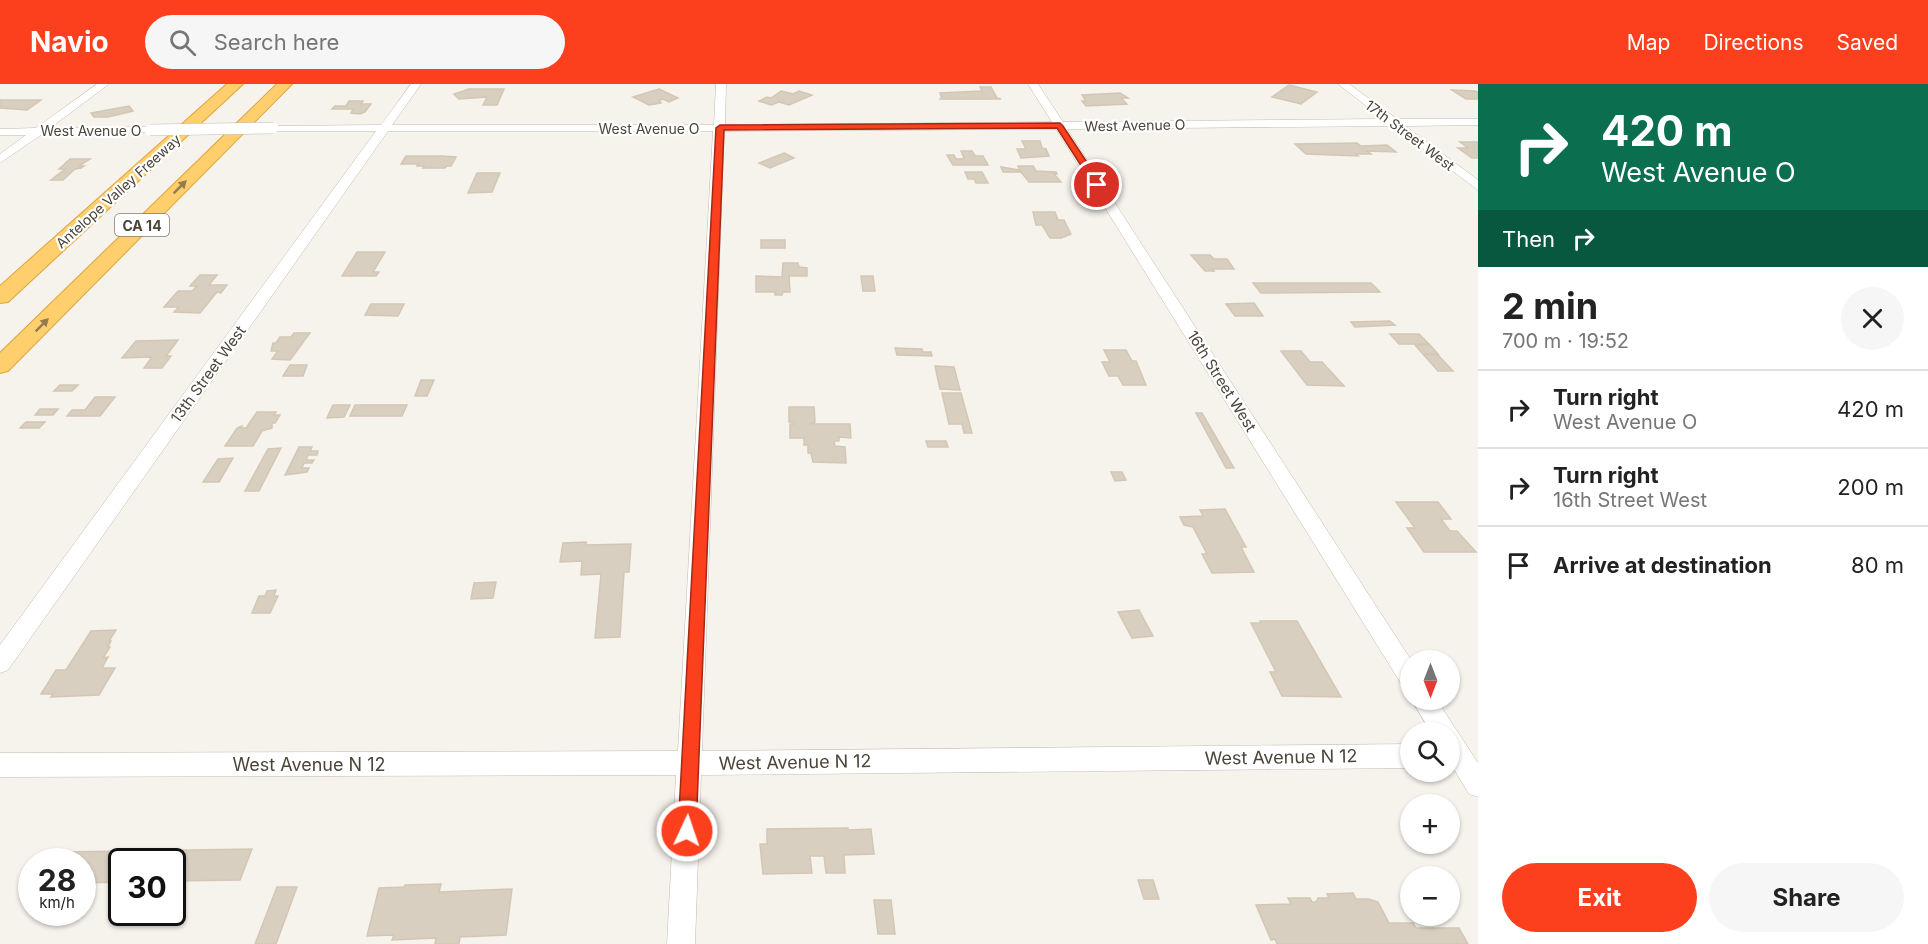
<!DOCTYPE html>
<html lang="en">
<head>
<meta charset="utf-8">
<style>
	:root { --surface:#fff; --page:#f6f6f6; --text:#222; --muted:#767676; --line:#e0e0e0; --accent:#fc3f1d }
	body { margin:0; font-family:Inter,sans-serif; background:var(--page); color:var(--text); height:100vh; display:flex; flex-direction:column; font-size:22px; white-space:nowrap }
	* { box-sizing:border-box; margin:0 }
	p { font-size:20px; color:var(--muted) }
	.icon { flex:none; width:33px; height:33px; fill:none; stroke:currentColor; stroke-width:2; stroke-linecap:round; stroke-linejoin:round }
	.map { position:relative; flex:1; overflow:hidden }
	.details { display:flex; flex-direction:column; background:var(--surface); width:450px }
	.details>* { flex:none }
	.banner { background:#0b6e4f; color:#fff; overflow:hidden }
	.needle { width:39px; rotate:180deg }
	.fabs { position:absolute; left:1400px; top:566px; display:grid; gap:12px }
	.fabs a { display:grid; place-items:center; width:60px; height:60px; border-radius:50%; background:var(--surface); box-shadow:0 2px 4px #0004; font-size:30px }
	.speed { position:absolute; left:18px; top:764px; display:flex; gap:12px; font-size:30px; font-weight:700; text-align:center }
	.speed>* { display:grid; place-content:center; width:78px; height:78px; border-radius:50%; background:var(--surface); box-shadow:0 2px 4px #0004; line-height:1 }
	.speed small { font-size:15px; font-weight:400 }
	.speed .limit { border:3px solid #111; border-radius:9px; background:#fff; color:#111 }
	.pin { position:absolute; display:grid; place-items:center; width:51px; height:51px; color:#fff; margin:-26px; border:3px solid #fff; border-radius:50%; box-shadow:0 2px 6px #0007 }
	.me { position:absolute; width:66px; margin:-33px; rotate:3deg; stroke-linejoin:round; filter:drop-shadow(0 0 4px #0008) }
	.turn { display:flex; align-items:center; gap:21px; height:126px; padding:0 24px; font-size:27px }
	.turn .icon { width:78px; height:78px; stroke-width:2.5 }
	.turn b { display:block; font-size:42px; line-height:51px }
	.then { display:flex; align-items:center; height:57px; padding:0 24px; background:#0003; gap:12px; font-size:22px }
	.round { display:grid; place-items:center; flex:none; width:63px; height:63px; border-radius:32px; background:var(--page) }
	.summary { display:flex; align-items:center; justify-content:space-between; height:102px; padding:0 24px }
	h1 { font-size:36px; font-weight:700; line-height:45px }
	.action { display:flex; gap:12px; margin-top:auto; padding:12px 24px }
	.action a { flex:1; height:69px; border-radius:36px; background:var(--accent); color:#fff; font-size:24px; font-weight:700; line-height:69px; text-align:center }
	.action a+a { background:var(--page); color:var(--text) }
	ul { padding:0; list-style:none }
	li { display:flex; align-items:center; gap:18px; height:78px; padding:0 24px; border-top:2px solid var(--line) }
	li div { flex:1 }
	li b { display:block; font-size:22px }
	li em { font-style:normal }
	header { display:flex; align-items:center; gap:36px; box-sizing:border-box; height:84px; padding:0 30px; background:var(--accent); color:#fff }
	header strong { font-size:28px }
	nav { display:flex; gap:33px; margin-inline-start:auto; font-size:21px }
	.search { width:420px; height:54px; background:var(--page); display:flex; align-items:center; gap:15px; box-sizing:border-box; padding:0 21px; border-radius:33px; color:var(--muted); font-size:22px }
	main { display:flex; flex:1; min-height:0 }
	.map>svg:first-child { display:block }
	.building { fill:#d8cfc1; stroke:#d3c7b4; stroke-width:1.5 }
	.lines { fill:none; stroke-linecap:round; stroke-linejoin:round }
	.minor-casing { stroke:#c2bbae; stroke-width:1 }
	.highway-casing { stroke:#e0a43c; stroke-width:2 }
	.minor { fill:#fff; fill-rule:evenodd }
	.highway { fill:#ffcf6e; fill-rule:evenodd }
	.minor-bridge-casing { stroke:#c2bbae; stroke-width:12; stroke-linecap:butt }
	.minor-bridge { stroke:#fff; stroke-width:11 }
	.oneway { fill:#937c4e }
	.route { fill:#fc3f1d; stroke:#a42913; stroke-width:1.5 }
	.labels { text-anchor:middle; dominant-baseline:central; stroke-width:4.5; stroke-linejoin:round; paint-order:stroke }
	.far-street-label { font-size:14px; fill:#4b4439; stroke:#fff }
	.shield { fill:#fff; stroke:#817c74; stroke-width:1.5 }
	.shield-label { font-size:14px; font-weight:bold; fill:#4b4439 }
	.street-label { font-size:15px; fill:#4b4439; stroke:#fff }
	.near-street-label { font-size:18px; fill:#4b4439; stroke:#fff }
</style>
</head>
<body>
<header>
<strong>Navio</strong>
<div class="search"><svg class="icon" aria-label="search" viewBox="0 0 24 24"><circle cx="10" cy="10" r="6"/><path d="M15 15l6 6"/></svg>Search here</div>
<nav><a>Map</a><a>Directions</a><a>Saved</a></nav>
</header>
<main>
<div class="map">
<svg width="1478" height="860" viewBox="0 0 1478 860">
	<rect width="100%" height="100%" fill="#f6f3ec"/>
	<path class="building" d="M 1289,1 L 1317,8 L 1301,20 L 1272,13 Z
		M 980,3 L 991,3 L 997,14 L 1001,15 L 939,15 L 942,15 L 940,9 L 982,7 Z
		M 469,5 L 504,5 L 497,21 L 483,21 L 487,13 L 459,15 L 454,10 Z
		M 659,5 L 678,14 L 669,18 L 663,15 L 659,16 L 661,19 L 649,21 L 633,13 Z
		M 1452,6 L 1475,7 L 1478,8 L 1478,15 L 1466,15 Z
		M 781,7 L 793,10 L 799,7 L 812,11 L 789,21 L 779,18 L 771,21 L 759,17 L 767,13 L 771,14 Z
		M 1120,9 L 1128,14 L 1121,14 L 1127,20 L 1086,22 L 1082,17 L 1086,17 L 1082,11 Z
		M 0,16 L 41,16 L 27,26 L 0,24 Z
		M 349,17 L 363,17 L 361,20 L 371,20 L 365,28 L 360,30 L 351,29 L 353,25 L 332,25 L 335,22 L 346,22 Z
		M 129,22 L 133,27 L 108,33 L 94,33 L 91,29 Z
		M 1022,57 L 1040,57 L 1042,64 L 1046,65 L 1049,72 L 1021,74 L 1017,65 L 1026,65 Z
		M 1460,58 L 1478,58 L 1478,74 L 1472,74 L 1458,64 L 1468,64 Z
		M 1357,59 L 1361,62 L 1387,61 L 1396,68 L 1367,67 L 1371,70 L 1356,70 L 1358,72 L 1306,70 L 1295,60 Z
		M 961,67 L 972,67 L 975,72 L 983,72 L 988,81 L 953,81 L 947,71 L 954,71 L 956,75 L 962,75 L 964,74 Z
		M 784,69 L 794,74 L 770,84 L 759,79 Z
		M 406,72 L 442,72 L 456,73 L 451,82 L 447,82 L 445,84 L 423,84 L 424,82 L 417,82 L 418,80 L 401,80 Z
		M 70,75 L 90,75 L 79,82 L 84,82 L 81,84 L 75,85 L 63,96 L 51,96 L 65,85 L 59,85 Z
		M 1018,82 L 1033,82 L 1036,87 L 1056,88 L 1057,90 L 1054,90 L 1061,98 L 1029,98 L 1021,88 L 1003,88 L 1001,83 L 1020,86 Z
		M 965,88 L 982,88 L 988,99 L 976,99 L 974,95 L 968,95 Z
		M 477,89 L 500,89 L 492,108 L 468,109 Z
		M 1033,128 L 1055,128 L 1058,136 L 1064,136 L 1071,150 L 1061,154 L 1050,154 L 1042,141 L 1036,141 Z
		M 761,156 L 785,156 L 785,164 L 761,164 Z
		M 357,168 L 385,168 L 373,188 L 379,188 L 376,192 L 342,192 Z
		M 1191,171 L 1210,171 L 1214,175 L 1227,175 L 1234,185 L 1212,185 L 1214,187 L 1205,187 Z
		M 783,179 L 798,179 L 799,183 L 807,184 L 807,192 L 789,192 L 790,208 L 783,208 L 782,211 L 775,211 L 775,208 L 756,208 L 756,192 L 782,193 Z
		M 200,191 L 217,191 L 209,201 L 227,201 L 221,209 L 217,208 L 200,229 L 174,228 L 179,223 L 164,223 L 178,207 L 192,207 L 197,202 L 190,202 Z
		M 861,192 L 873,192 L 875,207 L 863,207 Z
		M 1253,199 L 1371,199 L 1380,208 L 1261,209 Z
		M 1254,219 L 1263,232 L 1235,232 L 1226,220 Z
		M 371,220 L 404,220 L 398,232 L 365,231 Z
		M 1390,237 L 1395,241 L 1355,243 L 1351,238 Z
		M 294,249 L 310,249 L 290,276 L 272,275 L 278,267 L 271,267 L 273,259 L 276,259 L 280,253 L 291,253 Z
		M 1390,250 L 1419,250 L 1429,260 L 1399,260 Z
		M 178,256 L 166,272 L 171,272 L 162,284 L 144,284 L 152,273 L 122,274 L 136,257 Z
		M 1415,261 L 1430,261 L 1438,270 L 1423,270 Z
		M 895,264 L 922,265 L 923,268 L 931,268 L 932,272 L 897,271 Z
		M 1104,266 L 1126,266 L 1132,277 L 1136,277 L 1146,301 L 1123,301 L 1118,292 L 1109,292 L 1102,278 L 1110,278 Z
		M 1281,267 L 1301,267 L 1310,278 L 1322,278 L 1344,302 L 1307,301 Z
		M 1423,270 L 1438,271 L 1453,287 L 1438,287 Z
		M 290,281 L 307,281 L 303,292 L 283,292 Z
		M 935,282 L 954,283 L 960,306 L 940,305 Z
		M 421,296 L 434,296 L 427,312 L 415,312 Z
		M 60,301 L 78,301 L 72,307 L 54,307 Z
		M 942,309 L 961,309 L 972,349 L 964,349 L 962,340 L 949,340 Z
		M 95,313 L 115,313 L 100,332 L 67,332 L 72,326 L 85,326 Z
		M 333,321 L 350,321 L 344,333 L 327,334 Z
		M 355,321 L 407,321 L 402,332 L 350,332 Z
		M 789,323 L 814,323 L 815,338 L 810,340 L 850,340 L 851,354 L 839,353 L 839,357 L 834,357 L 835,362 L 845,363 L 846,379 L 813,378 L 811,369 L 808,369 L 808,361 L 804,361 L 804,354 L 790,354 L 790,340 L 794,340 L 793,338 L 789,338 Z
		M 40,325 L 58,325 L 53,331 L 35,331 Z
		M 257,328 L 276,328 L 274,331 L 280,331 L 275,339 L 272,339 L 272,344 L 262,347 L 253,362 L 225,362 L 237,344 L 242,342 L 241,344 L 246,344 Z
		M 1196,329 L 1202,329 L 1234,384 L 1226,384 Z
		M 26,338 L 45,338 L 39,344 L 20,344 Z
		M 926,357 L 946,357 L 948,363 L 928,363 Z
		M 299,363 L 312,363 L 310,367 L 318,367 L 317,371 L 308,371 L 306,376 L 314,376 L 312,379 L 304,379 L 302,384 L 309,384 L 307,388 L 285,391 Z
		M 281,364 L 259,407 L 245,407 L 268,365 Z
		M 233,374 L 219,398 L 203,398 L 218,375 Z
		M 1111,388 L 1122,388 L 1126,396 L 1115,397 Z
		M 1396,418 L 1438,418 L 1451,435 L 1441,435 L 1450,447 L 1457,447 L 1476,468 L 1424,468 L 1407,444 L 1415,444 Z
		M 1225,425 L 1246,463 L 1241,463 L 1254,488 L 1212,489 L 1202,470 L 1207,470 L 1193,443 L 1184,441 L 1180,433 L 1203,432 L 1200,426 Z
		M 586,458 L 586,461 L 631,460 L 629,488 L 624,488 L 620,553 L 595,554 L 601,490 L 581,491 L 582,477 L 560,478 L 563,459 Z
		M 496,498 L 493,514 L 471,515 L 474,499 Z
		M 276,506 L 274,512 L 278,512 L 270,529 L 252,529 L 259,512 L 265,512 L 267,507 Z
		M 1139,526 L 1153,552 L 1132,554 L 1118,528 Z
		M 1260,537 L 1297,537 L 1341,613 L 1282,612 L 1270,588 L 1276,588 L 1251,539 L 1261,539 Z
		M 116,546 L 109,557 L 111,557 L 108,563 L 110,563 L 103,574 L 108,573 L 102,584 L 115,584 L 99,611 L 51,613 L 53,610 L 41,610 L 56,586 L 66,586 L 91,547 Z
		M 848,744 L 848,746 L 871,745 L 874,770 L 844,771 L 845,789 L 826,789 L 824,772 L 810,772 L 812,789 L 763,790 L 760,760 L 767,760 L 767,745 Z
		M 252,765 L 240,796 L 172,797 L 172,777 L 122,777 L 122,798 L 82,799 L 82,777 L 57,777 L 62,768 Z
		M 1138,796 L 1153,796 L 1159,815 L 1144,815 Z
		M 441,800 L 439,808 L 512,805 L 506,851 L 460,853 L 459,860 L 435,860 L 436,854 L 392,856 L 394,851 L 367,852 L 379,804 L 404,803 L 405,801 Z
		M 277,803 L 297,803 L 276,860 L 255,860 Z
		M 1353,809 L 1356,815 L 1369,815 L 1378,818 L 1389,839 L 1413,839 L 1416,844 L 1459,844 L 1468,860 L 1277,860 L 1275,855 L 1271,856 L 1256,821 L 1291,820 L 1288,814 L 1310,814 L 1312,818 L 1316,818 L 1318,814 L 1329,814 L 1327,810 Z
		M 874,816 L 891,816 L 895,850 L 878,850 Z"/>
	<g class="lines">
		<g class="minor-casing">
			<path id="minor" d="M 97,0 L 109,0 L 50,44 L 150,43 L 154,44 L 154,48 L 41,51 L 0,79 L 0,70 L 26,51 L 0,51 L 0,45 L 36,44 Z
				M 411,0 L 421,0 L 392,41 L 714,41 L 716,0 L 726,0 L 725,41 L 1052,38 L 1028,0 L 1038,0 L 1063,38 L 1383,35 L 1338,0 L 1349,0 L 1397,35 L 1478,35 L 1478,41 L 1405,42 L 1478,96 L 1478,106 L 1392,42 L 1067,45 L 1411,576 L 1410,604 L 1402,601 L 1056,45 L 724,47 L 702,667 L 1410,660 L 1410,684 L 701,691 L 695,860 L 667,860 L 676,691 L 0,693 L 0,669 L 678,667 L 713,47 L 388,47 L 8,586 L 0,589 L 0,561 L 376,47 L 273,47 L 267,44 L 269,42 L 381,41 Z
				M 1411,615 L 1436,615 L 1478,679 L 1478,713 L 1469,710 L 1449,677 L 1449,648 L 1431,648 Z"/>
		</g>
		<g class="highway-casing">
			<path id="highway" d="M 227,0 L 243,0 L 8,218 L 0,219 L 0,202 Z
				M 277,0 L 292,0 L 8,287 L 0,289 L 0,269 Z"/>
		</g>
		<use href="#minor" class="minor"/>
		<use href="#highway" class="highway"/>
		<g class="minor-bridge-casing">
			<path id="minor-bridge" d="M 150,46 L 273,44"/>
		</g>
		<use href="#minor-bridge" class="minor-bridge"/>
	</g>
	<defs><path id="oneway-solid" d="M-6-.8H1V-3.2L6.5 0L1 3.2V.8H-6Z" transform="scale(1.5)"/></defs>
	<g class="oneway">
		<use href="#oneway-solid" transform="translate(180 103) rotate(-45)"/>
		<use href="#oneway-solid" transform="translate(42 241) rotate(-45)"/>
	</g>
	<path class="route" d="M 1060,39 L 1063,42 L 1102,101 L 1100,102 L 1094,102 L 1057,44 L 724,46 L 696,747 L 694,753 L 687,756 L 681,753 L 678,747 L 716,44 L 720,41 Z"/>
	<g class="labels">
		<g class="far-street-label">
			<text transform="translate(1135 41) rotate(-1)">West Avenue O</text>
			<text x="649" y="44">West Avenue O</text>
			<text x="91" y="46">West Avenue O</text>
			<text transform="translate(1410 51) rotate(37)">17th Street West</text>
			<text transform="translate(118 107) rotate(-42)">Antelope Valley Freeway</text>
		</g>
		<rect class="shield" x="115" y="130" width="54" height="22" rx="4.5"/>
		<g class="shield-label">
			<text x="142" y="141">CA 14</text>
		</g>
		<g class="street-label">
			<text transform="translate(208 290) rotate(-54)">13th Street West</text>
			<text transform="translate(1222 297) rotate(58)">16th Street West</text>
		</g>
		<g class="near-street-label">
			<text transform="translate(1281 673) rotate(-1)">West Avenue N 12</text>
			<text transform="translate(795 678) rotate(-1)">West Avenue N 12</text>
			<text x="309" y="680">West Avenue N 12</text>
		</g>
	</g>
</svg>
<div class="fabs">
<a><svg class="needle" viewBox="-14 -14 28 28"><path d="M0-13l5 13h-10z" fill="#e53935"/><path d="M0 13l5-13h-10z" fill="#767676"/></svg></a>
<a><svg class="icon" aria-label="search" viewBox="0 0 24 24"><circle cx="10" cy="10" r="6"/><path d="M15 15l6 6"/></svg></a>
<a>+</a>
<a>−</a>
</div>
<div class="speed"><div>28<small>km/h</small></div><div class="limit">30</div></div>
<div class="pin" style="left:1097px;top:101px;background:#d93025"><svg class="icon" aria-label="arrive" viewBox="0 0 24 24"><path d="M6 21V4h12l-3 4 3 4H6"/></svg></div>
<svg class="me" style="left:687px;top:747px" viewBox="-20 -20 40 40"><circle r="17" fill="#fc3f1d" stroke="#fff" stroke-width="3"/><path d="M0-11L8 9 0 5-8 9z" fill="#fff"/></svg>
</div>
<section class="details">
<div class="banner">
<div class="turn"><svg class="icon" aria-label="right" viewBox="0 0 24 24"><path d="M7 20v-9h11M14 6l5 5-5 5"/></svg><div><b>420 m</b>West Avenue O</div></div>
<div class="then">Then<svg class="icon" aria-label="right" viewBox="0 0 24 24"><path d="M7 20v-9h11M14 6l5 5-5 5"/></svg></div>
</div>
<div class="summary"><div><h1>2 min</h1><p>700 m · 19:52</p></div><a class="round"><svg class="icon" aria-label="close" viewBox="0 0 24 24"><path d="M6 6l12 12M18 6L6 18"/></svg></a></div>
<ul>
<li><svg class="icon" aria-label="right" viewBox="0 0 24 24"><path d="M7 20v-9h11M14 6l5 5-5 5"/></svg><div><b>Turn right</b><p>West Avenue O</p></div><em>420 m</em></li>
<li><svg class="icon" aria-label="right" viewBox="0 0 24 24"><path d="M7 20v-9h11M14 6l5 5-5 5"/></svg><div><b>Turn right</b><p>16th Street West</p></div><em>200 m</em></li>
<li><svg class="icon" aria-label="arrive" viewBox="0 0 24 24"><path d="M6 21V4h12l-3 4 3 4H6"/></svg><div><b>Arrive at destination</b></div><em>80 m</em></li>
</ul>
<div class="action"><a>Exit</a><a>Share</a></div>
</section>
</main>
</body>
</html>
